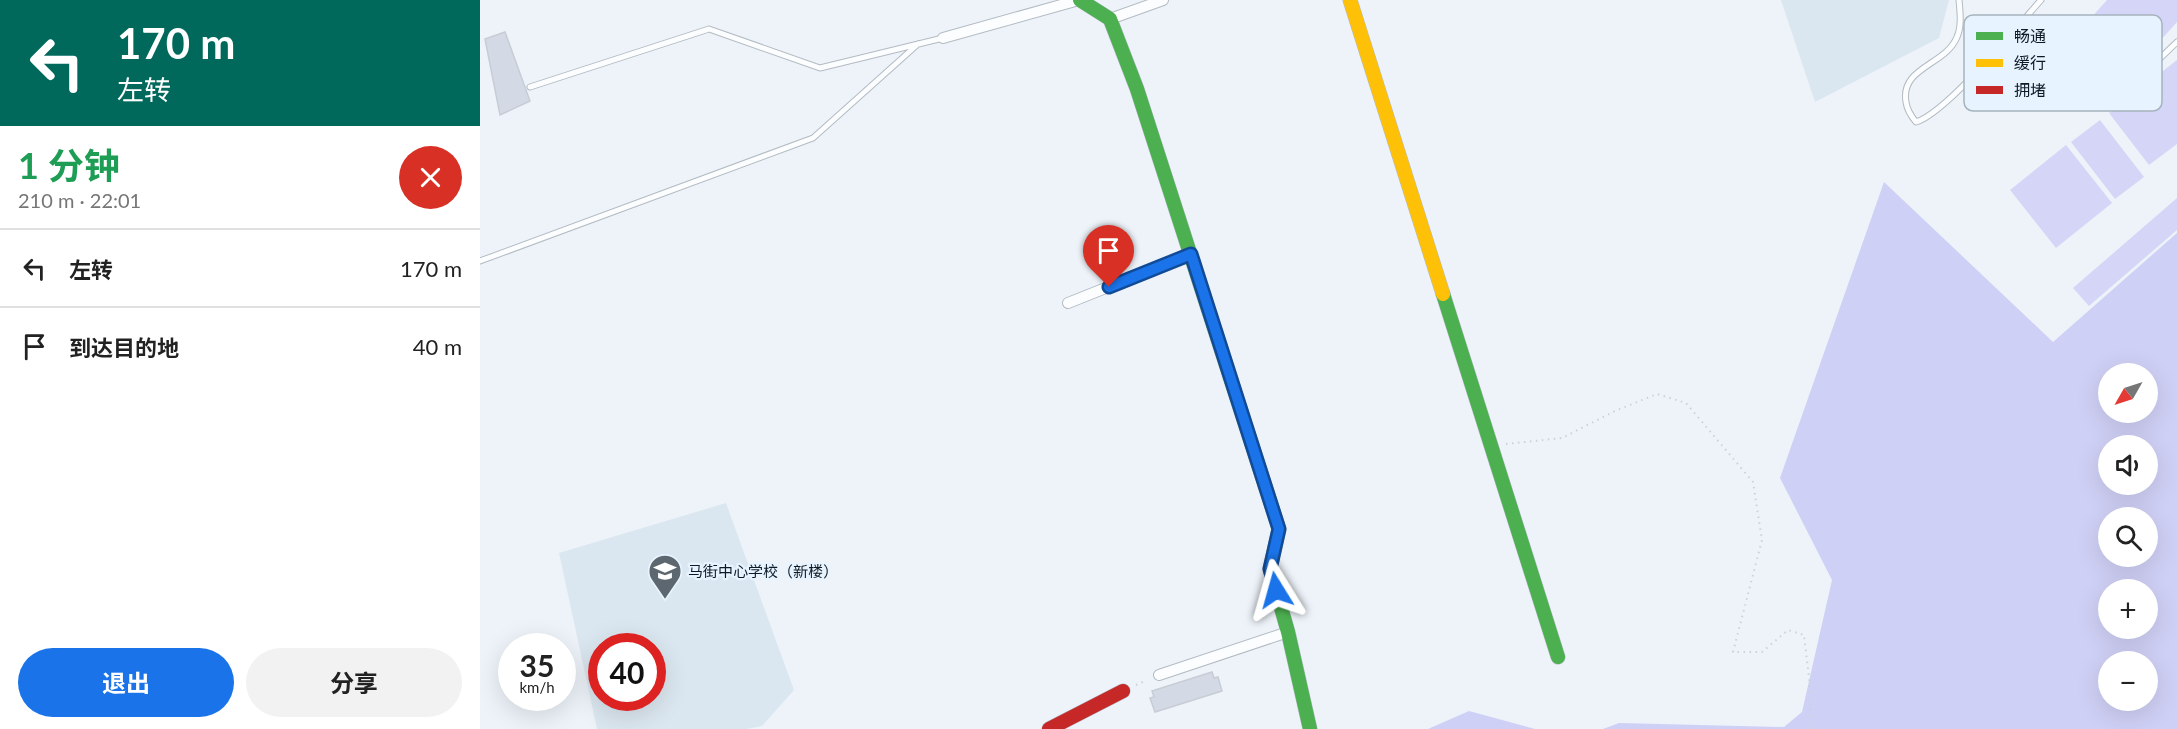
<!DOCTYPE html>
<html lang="zh">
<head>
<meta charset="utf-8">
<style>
	:root { --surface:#fff; --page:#f2f2f2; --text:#222; --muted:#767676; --line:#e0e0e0; --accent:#1a73e8 }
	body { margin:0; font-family:Lato,"Noto Sans SC",sans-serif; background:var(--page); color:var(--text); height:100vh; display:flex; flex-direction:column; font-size:22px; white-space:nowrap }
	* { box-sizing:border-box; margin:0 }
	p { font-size:20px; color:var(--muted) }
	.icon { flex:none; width:33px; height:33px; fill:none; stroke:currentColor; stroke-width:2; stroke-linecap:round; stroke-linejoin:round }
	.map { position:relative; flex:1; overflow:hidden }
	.sheet { display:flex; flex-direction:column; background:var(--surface); width:480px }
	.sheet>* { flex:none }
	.top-card { background:#00695c; color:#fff; overflow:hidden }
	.needle { width:39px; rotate:231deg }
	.tools { position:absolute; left:1618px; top:363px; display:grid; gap:12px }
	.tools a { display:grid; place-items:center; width:60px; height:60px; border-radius:50%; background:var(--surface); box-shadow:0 6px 24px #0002; font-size:30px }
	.speed { position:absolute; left:18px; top:633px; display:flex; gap:12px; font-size:30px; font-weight:700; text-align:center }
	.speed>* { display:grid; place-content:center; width:78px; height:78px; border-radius:50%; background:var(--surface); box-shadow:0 6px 24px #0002; line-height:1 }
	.speed small { font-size:15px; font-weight:400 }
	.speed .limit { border:9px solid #d22; background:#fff; color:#111 }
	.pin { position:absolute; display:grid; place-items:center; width:51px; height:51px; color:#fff; margin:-62px -26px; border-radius:50% 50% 50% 0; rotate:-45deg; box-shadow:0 0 6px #0007 }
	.pin .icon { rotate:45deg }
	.me { position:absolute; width:66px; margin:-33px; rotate:352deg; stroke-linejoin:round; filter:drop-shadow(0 0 4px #0008) }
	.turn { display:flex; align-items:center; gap:21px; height:126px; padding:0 18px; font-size:27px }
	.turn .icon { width:78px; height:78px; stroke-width:2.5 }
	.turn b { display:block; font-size:42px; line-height:51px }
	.round { display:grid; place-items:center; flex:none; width:63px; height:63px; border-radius:32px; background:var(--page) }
	.headline { display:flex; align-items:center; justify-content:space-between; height:102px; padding:0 18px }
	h1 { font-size:36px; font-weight:700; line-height:45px; color:#1e9e55 }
	.primary-button { display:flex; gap:12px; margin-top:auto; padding:12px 18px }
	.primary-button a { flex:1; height:69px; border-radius:36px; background:var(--accent); color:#fff; font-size:24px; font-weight:700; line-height:69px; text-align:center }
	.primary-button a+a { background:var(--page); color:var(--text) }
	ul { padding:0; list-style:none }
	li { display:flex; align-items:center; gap:18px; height:78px; padding:0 18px; border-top:2px solid var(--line) }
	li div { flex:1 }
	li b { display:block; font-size:22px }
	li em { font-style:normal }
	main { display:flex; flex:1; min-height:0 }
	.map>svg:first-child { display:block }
	.built { fill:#dbe7f0; fill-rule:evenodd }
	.green { fill:#d5d6f7 }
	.forest { fill:#cfd0f5; fill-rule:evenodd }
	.building { fill:#d3dae6; stroke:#c7ccd5; stroke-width:1.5 }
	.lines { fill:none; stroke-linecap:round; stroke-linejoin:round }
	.lane-casing { stroke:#b3bbc3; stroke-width:7 }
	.street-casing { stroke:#b3bbc3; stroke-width:12 }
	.fast-casing { stroke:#b3bbc3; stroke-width:15 }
	.slow-casing { stroke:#b3bbc3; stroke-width:15 }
	.jam-casing { stroke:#b3bbc3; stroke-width:15 }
	.path { stroke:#cfd1d4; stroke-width:2; stroke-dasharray:1.5 4.5; stroke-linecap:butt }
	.lane { stroke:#fcfdfe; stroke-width:5 }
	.street { stroke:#fcfdfe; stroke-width:10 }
	.fast { stroke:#4caf50; stroke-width:14 }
	.slow { stroke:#ffc107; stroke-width:14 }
	.jam { stroke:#c62828; stroke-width:14 }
	.route-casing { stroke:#114b97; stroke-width:15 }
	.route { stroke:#1a73e8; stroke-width:10 }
	.labels { text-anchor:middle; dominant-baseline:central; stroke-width:4.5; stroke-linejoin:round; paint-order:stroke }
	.poi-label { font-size:15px; fill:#0f1b24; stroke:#e7f4ff; text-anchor:start }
	.key { fill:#e7f4ff; stroke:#a6b3bd; stroke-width:1.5 }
	.key-label { font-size:16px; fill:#0f1b24 }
</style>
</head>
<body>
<main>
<section class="sheet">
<div class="top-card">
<div class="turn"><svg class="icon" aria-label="left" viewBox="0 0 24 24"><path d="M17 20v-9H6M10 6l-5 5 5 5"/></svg><div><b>170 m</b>左转</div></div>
</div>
<div class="headline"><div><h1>1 分钟</h1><p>210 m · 22:01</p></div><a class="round" style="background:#d93025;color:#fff"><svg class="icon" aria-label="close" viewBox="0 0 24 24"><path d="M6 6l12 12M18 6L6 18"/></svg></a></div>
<ul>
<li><svg class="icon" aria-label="left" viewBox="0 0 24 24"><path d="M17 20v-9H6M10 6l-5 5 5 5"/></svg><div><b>左转</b></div><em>170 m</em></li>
<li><svg class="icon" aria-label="arrive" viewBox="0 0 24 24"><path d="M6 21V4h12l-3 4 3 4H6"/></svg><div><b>到达目的地</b></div><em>40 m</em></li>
</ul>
<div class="primary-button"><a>退出</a><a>分享</a></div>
</section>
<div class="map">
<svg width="1697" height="729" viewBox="0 0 1697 729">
	<rect width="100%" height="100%" fill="#edf3f9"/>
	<path class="built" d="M 1301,0 L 1469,0 L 1459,38 L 1335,102 Z
		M 246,503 L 314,690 L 282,726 L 267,729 L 117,729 L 79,553 ZM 122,646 L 172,646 L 172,698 L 122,698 Z"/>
	<path class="green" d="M 1627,0 L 1697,0 L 1697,22 L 1644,81 L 1594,37 Z
		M 1697,60 L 1697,144 L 1669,165 L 1629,113 Z
		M 1620,120 L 1664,177 L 1635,199 L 1591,142 Z
		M 1586,145 L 1632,203 L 1576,248 L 1530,190 Z
		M 1697,198 L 1697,230 L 1609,306 L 1593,288 Z"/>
	<path class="forest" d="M 1404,182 L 1573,342 L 1697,233 L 1697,729 L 1123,729 L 1139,723 L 1304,727 L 1322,712 L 1352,580 L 1300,478 ZM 1629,374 L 1668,374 L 1668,412 L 1629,412 ZM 1629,446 L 1668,446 L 1668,484 L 1629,484 ZM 1629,518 L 1668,518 L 1668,556 L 1629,556 ZM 1629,590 L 1668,590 L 1668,628 L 1629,628 ZM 1629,662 L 1668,662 L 1668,700 L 1629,700 Z
		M 989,711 L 1055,729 L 948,729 Z"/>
	<path class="building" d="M 25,32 L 50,101 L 20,115 L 5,39 Z
		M 732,672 L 734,678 L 738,677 L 742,691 L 675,712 L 670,698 L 674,697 L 672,691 Z"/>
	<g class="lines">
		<g class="lane-casing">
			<path id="lane" d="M 1479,0 C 1480,11 1482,26 1477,37 C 1466,65 1420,67 1426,102 C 1427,110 1431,116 1436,122 C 1466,113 1537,27 1561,0
				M 50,87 L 229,29 L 340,68 L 463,38
				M 1647,90 L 1697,42
				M 0,261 L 333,138 L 438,44"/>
		</g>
		<g class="street-casing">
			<path id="street" d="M 630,19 L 683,0
				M 463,38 L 599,0
				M 588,303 L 711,254
				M 679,675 L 808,632"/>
		</g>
		<g class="fast-casing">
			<path id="fast" d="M 600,0 L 630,19 L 657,89 L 799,529 L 790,569 L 808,632 L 830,729
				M 963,294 L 1078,657"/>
		</g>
		<g class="slow-casing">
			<path id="slow" d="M 870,0 L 963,294"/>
		</g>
		<g class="jam-casing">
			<path id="jam" d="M 569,729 L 643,691"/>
		</g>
		<path class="path" d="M 1026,444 L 1082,438 L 1135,411 L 1177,394 L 1206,403 L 1273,482 L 1282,540 L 1253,652 L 1282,652 L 1308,630 L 1324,635 L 1330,686 L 1331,729
			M 656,685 L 667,680"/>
		<use href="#lane" class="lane"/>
		<use href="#street" class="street"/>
		<use href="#fast" class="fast"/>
		<use href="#slow" class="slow"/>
		<use href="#jam" class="jam"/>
	</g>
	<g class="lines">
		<g class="route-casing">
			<path id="route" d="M 629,287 L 711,254 L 799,529 L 790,569 L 796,590"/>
		</g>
		<use href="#route" class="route"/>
	</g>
	<defs>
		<g id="school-pin" transform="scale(1.725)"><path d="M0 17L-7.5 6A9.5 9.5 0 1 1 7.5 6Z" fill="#5d676f" stroke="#e7f4ff"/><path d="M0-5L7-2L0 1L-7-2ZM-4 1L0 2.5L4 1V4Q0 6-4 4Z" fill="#fff"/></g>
	</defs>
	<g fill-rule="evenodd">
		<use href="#school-pin" x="185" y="571"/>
	</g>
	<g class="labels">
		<g class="poi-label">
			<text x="208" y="571">马街中心学校（新楼）</text>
		</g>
	</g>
	<rect x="1484" y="15" width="198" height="96" rx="9" class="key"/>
	<rect x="1496" y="32" width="27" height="8" fill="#4caf50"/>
	<rect x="1496" y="59" width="27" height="8" fill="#ffc107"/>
	<rect x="1496" y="86" width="27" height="8" fill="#c62828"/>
	<g class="key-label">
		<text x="1534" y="42">畅通</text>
		<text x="1534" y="69">缓行</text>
		<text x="1534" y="96">拥堵</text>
	</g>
</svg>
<div class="tools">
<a><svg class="needle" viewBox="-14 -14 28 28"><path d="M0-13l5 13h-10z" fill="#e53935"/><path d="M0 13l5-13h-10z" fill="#767676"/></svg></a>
<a><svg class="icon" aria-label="sound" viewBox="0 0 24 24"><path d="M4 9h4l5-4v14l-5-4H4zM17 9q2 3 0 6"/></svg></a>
<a><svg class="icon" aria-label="search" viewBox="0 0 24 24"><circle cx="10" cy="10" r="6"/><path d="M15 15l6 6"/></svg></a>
<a>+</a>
<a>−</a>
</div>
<div class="speed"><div>35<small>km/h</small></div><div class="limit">40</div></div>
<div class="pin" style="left:629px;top:287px;background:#d93025"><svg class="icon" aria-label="arrive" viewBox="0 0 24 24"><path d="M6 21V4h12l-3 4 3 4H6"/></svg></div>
<svg class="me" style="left:796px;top:590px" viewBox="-20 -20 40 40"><path d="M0-17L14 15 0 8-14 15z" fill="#1a73e8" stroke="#fff" stroke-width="4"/></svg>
</div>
</main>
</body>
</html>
